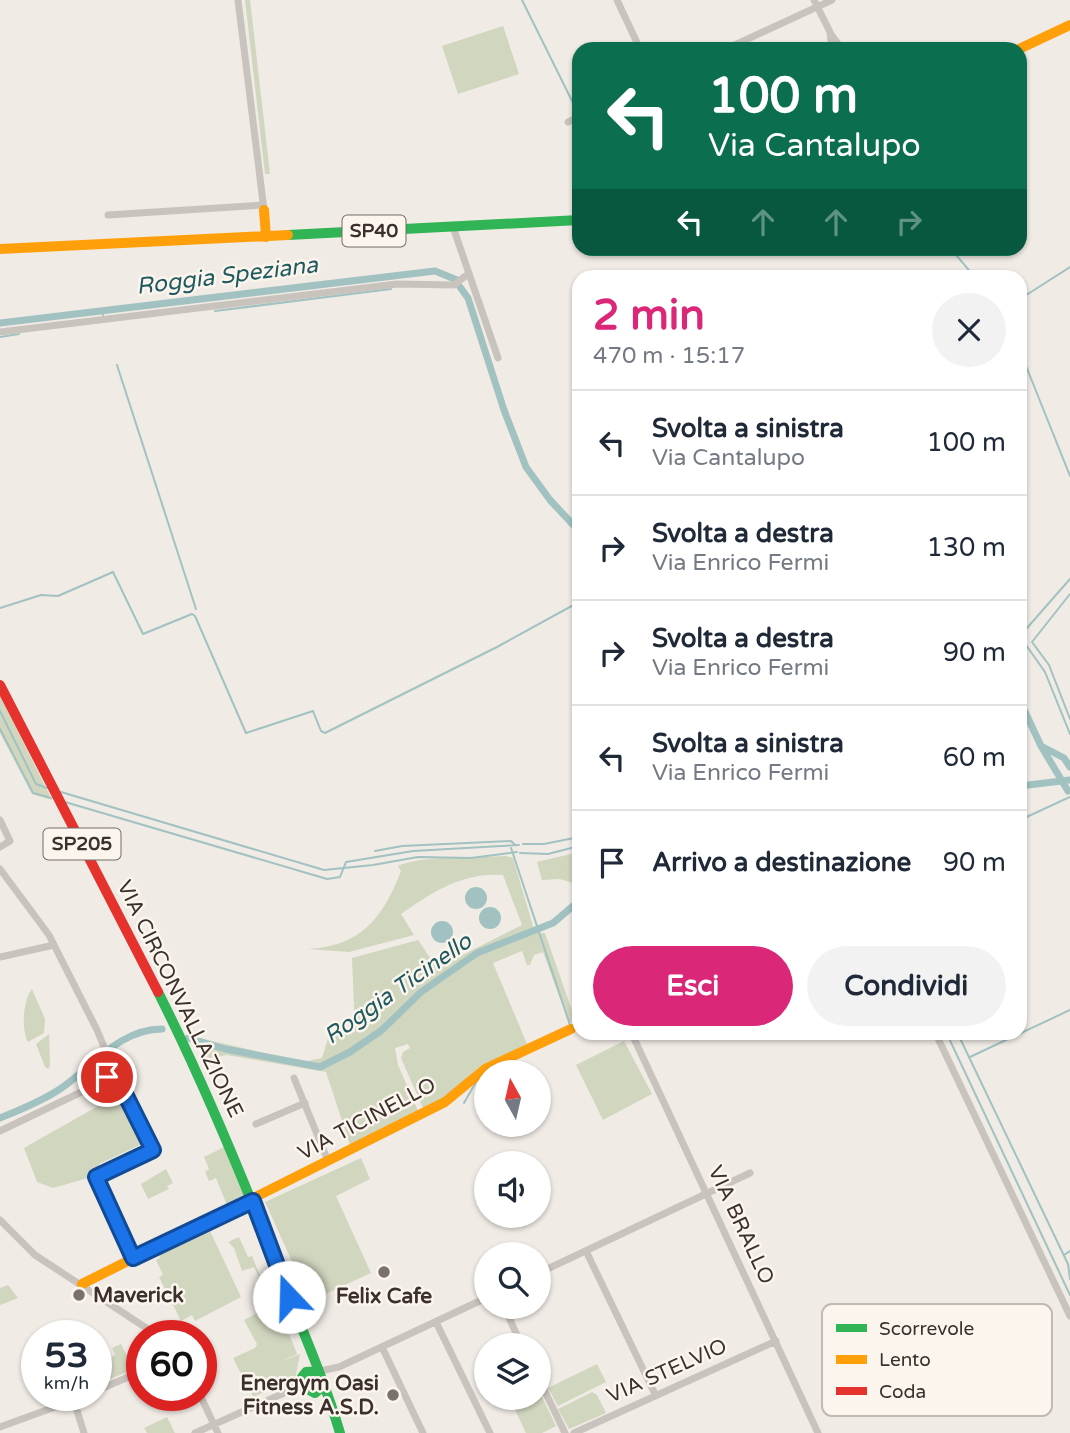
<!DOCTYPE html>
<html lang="it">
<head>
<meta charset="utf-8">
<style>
	:root { --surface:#fff; --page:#f2f2f3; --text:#1f2937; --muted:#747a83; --line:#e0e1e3; --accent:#db2777 }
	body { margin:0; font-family:"Varela Round",sans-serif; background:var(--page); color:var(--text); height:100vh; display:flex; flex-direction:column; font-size:26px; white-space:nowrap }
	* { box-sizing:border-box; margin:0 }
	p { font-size:23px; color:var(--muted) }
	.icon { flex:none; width:38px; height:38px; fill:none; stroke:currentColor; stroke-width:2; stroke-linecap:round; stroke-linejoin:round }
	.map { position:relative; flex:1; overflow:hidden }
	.details { position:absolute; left:572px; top:270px; width:455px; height:770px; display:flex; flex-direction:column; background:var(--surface); border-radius:21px; box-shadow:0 2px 5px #0004 }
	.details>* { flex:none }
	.hud { position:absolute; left:572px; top:42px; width:455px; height:214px; border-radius:21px; box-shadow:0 2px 5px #0004; background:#0b6e4f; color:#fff; overflow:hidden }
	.needle { width:46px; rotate:352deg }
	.buttons { position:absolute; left:474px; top:1060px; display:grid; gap:14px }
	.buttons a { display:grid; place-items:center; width:77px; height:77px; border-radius:50%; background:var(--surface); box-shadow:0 2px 5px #0004; font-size:35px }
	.speed { position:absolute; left:21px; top:1320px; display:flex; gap:14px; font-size:35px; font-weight:700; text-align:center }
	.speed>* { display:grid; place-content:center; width:91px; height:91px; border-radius:50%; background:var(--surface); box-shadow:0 2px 5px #0004; line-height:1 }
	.speed small { font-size:18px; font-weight:400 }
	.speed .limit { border:10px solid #d22; background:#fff; color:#111 }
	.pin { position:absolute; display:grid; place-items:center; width:60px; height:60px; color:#fff; margin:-30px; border:4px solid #fff; border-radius:50%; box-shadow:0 2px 7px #0007 }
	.me { position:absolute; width:77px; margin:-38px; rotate:339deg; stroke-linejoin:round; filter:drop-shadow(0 0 5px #0008) }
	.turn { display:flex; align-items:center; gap:24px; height:147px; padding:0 21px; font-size:32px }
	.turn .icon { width:91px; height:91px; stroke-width:2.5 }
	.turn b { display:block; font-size:49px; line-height:60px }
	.lanes { display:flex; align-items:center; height:66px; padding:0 21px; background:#0003; justify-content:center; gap:35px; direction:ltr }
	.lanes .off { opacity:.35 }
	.round { display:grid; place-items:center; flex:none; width:74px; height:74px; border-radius:37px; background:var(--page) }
	.overview { display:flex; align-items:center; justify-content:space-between; height:119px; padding:0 21px }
	h1 { font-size:42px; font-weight:800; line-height:52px; color:var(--accent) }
	.action { display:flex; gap:14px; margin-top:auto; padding:14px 21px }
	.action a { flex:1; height:80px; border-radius:42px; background:var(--accent); color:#fff; font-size:28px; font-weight:800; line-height:80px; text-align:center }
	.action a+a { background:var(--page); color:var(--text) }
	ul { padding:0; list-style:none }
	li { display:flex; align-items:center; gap:21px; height:105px; padding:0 21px; border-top:2px solid var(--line) }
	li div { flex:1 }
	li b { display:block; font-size:26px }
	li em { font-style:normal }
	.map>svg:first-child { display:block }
	.green { fill:#d1d6bf }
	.water { fill:#a1c2c1 }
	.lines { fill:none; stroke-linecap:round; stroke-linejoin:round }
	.stream { stroke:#a1c2c1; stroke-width:2 }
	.canal { stroke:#a1c2c1; stroke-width:7 }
	.street { stroke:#c9c3be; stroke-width:7 }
	.fast { stroke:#30b455; stroke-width:10 }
	.slow { stroke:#ff9f0a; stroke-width:10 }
	.jam { stroke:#e5322d; stroke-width:10 }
	.route-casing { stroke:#114b97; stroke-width:18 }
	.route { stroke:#1a73e8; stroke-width:12 }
	.poi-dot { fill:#7a716c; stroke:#fbf5ee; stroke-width:2.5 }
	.labels { text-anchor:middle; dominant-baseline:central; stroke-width:5; stroke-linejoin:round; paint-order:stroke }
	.shield { fill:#fbf5ee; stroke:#756b66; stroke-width:2 }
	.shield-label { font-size:19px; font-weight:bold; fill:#3b302b }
	.street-label { font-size:21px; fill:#3b302b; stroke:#fbf5ee }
	.poi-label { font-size:21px; font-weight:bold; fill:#3b302b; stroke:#fbf5ee; text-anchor:start }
	.water-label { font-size:23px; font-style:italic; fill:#1f5a5e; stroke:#fbf5ee }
	.key { fill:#fbf5ee; stroke:#c1bab4; stroke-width:2 }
	.key-label { font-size:19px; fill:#3b302b }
</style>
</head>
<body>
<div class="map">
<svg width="1070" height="1433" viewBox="0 0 1070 1433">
	<rect width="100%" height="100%" fill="#f0ebe5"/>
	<path class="green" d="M 245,0 L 250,0 L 270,174 L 265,174 Z
		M 503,26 L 519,74 L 458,94 L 442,46 Z
		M 0,695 L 52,800 L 32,794 L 0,733 Z
		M 579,852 L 579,885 L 560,879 L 542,880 L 537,862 Z
		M 506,856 L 513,858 L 535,933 L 545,933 L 575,1019 L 569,1023 L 543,952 L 534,955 L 530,965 L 527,965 L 522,951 L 493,963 L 527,1044 L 478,1068 L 448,1095 L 423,1108 L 401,1058 L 403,1052 L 410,1048 L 408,1044 L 395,1048 L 398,1065 L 418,1111 L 350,1145 L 326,1072 L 226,1055 L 205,1060 L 195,1037 L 303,1062 L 322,1058 L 329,1035 L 355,1032 L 352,958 L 418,940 L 437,968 L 522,925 L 503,875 C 463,872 432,892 401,914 L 414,935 L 349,952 L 308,949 C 361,946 383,918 401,871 L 398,866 C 423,855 476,858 506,856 Z
		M 32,989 L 45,1019 L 44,1033 L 28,1042 C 21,1030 23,1000 32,989 Z
		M 49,1034 L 50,1066 L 48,1069 L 45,1067 L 36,1044 Z
		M 624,1041 L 652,1094 L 603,1120 L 576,1065 Z
		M 121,1093 L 144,1143 L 99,1164 L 100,1169 L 87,1174 L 88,1178 L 53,1188 L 37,1182 L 24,1148 Z
		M 224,1147 L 245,1198 L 229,1210 L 216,1178 L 209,1181 L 205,1172 L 209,1169 L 204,1157 Z
		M 361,1158 L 370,1179 L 336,1196 L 371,1273 L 310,1301 L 265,1202 Z
		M 166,1169 L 173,1183 L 167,1186 L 169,1189 L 148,1199 L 141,1184 Z
		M 210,1231 L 241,1297 L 195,1321 L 192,1315 L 181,1321 L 159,1277 L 163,1275 L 156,1260 L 160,1258 L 159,1255 Z
		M 239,1237 L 248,1257 L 252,1256 L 266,1290 L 264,1295 L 257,1290 L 263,1286 L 254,1267 L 242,1271 L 234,1248 L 228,1242 Z
		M 8,1285 L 18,1298 L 0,1305 L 0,1288 Z
		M 277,1303 L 297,1354 L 279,1362 L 300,1354 L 295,1379 L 253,1397 L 233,1358 L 255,1348 L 257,1344 L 244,1320 Z
		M 121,1344 L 134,1369 L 103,1382 L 98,1363 L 115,1355 L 112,1348 Z
		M 597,1364 L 606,1382 L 558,1406 L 548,1388 Z
		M 539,1391 L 556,1426 L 542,1433 L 526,1433 L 510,1399 L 539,1398 Z
		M 592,1392 L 597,1395 L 606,1413 L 569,1429 L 558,1409 Z
		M 167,1417 L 175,1433 L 147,1433 L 144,1428 Z"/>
	<path class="water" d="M465 898a11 11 0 1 1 22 0a11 11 0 1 1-22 0Z
		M479 918a11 11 0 1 1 22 0a11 11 0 1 1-22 0Z
		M431 932a11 11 0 1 1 22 0a11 11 0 1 1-22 0Z"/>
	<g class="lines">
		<path class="stream" d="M 522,0 L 578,113
			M 950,248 L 974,276
			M 1020,299 L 1070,267
			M 102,311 L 103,315
			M 215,311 L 391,289
			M 0,337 L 19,334
			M 1020,351 L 1070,476
			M 117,365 L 196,609
			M 1070,594 L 1032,642 L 1049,665 L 1070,719
			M 0,608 L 41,595 L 58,596 L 113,572 L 143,634 L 192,614 L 195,616 L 246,733 L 313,711 L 321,731 L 325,733 L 497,647 L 579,602
			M 1020,636 L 1070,579
			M 1020,638 L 1022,639
			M 1026,645 L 1045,672 L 1070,734
			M 0,711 L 36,784 L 47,788
			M 0,729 L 33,793 L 51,798
			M 61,792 L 324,870 L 373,865 L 418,857 L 471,858 L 517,852
			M 65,802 L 327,879 L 340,877 L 346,862 L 413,851 L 519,845
			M 1020,820 L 1070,797
			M 523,844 L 544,844 L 579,837
			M 511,848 L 570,1025
			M 375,851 L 402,846 L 511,841 L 515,845
			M 520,853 L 548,854 L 579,846
			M 946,1032 L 1070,1295
			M 957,1032 L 1068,1264 L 1070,1279
			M 970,1057 L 1070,1010
			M 464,1103 L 476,1082
			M 1064,1255 L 1070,1251"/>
		<path class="canal" d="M 460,287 L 468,298 L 504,410 L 526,467 L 550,500 L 579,531
			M 0,323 L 435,271 L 457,280
			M 1020,701 L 1041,746 L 1068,791
			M 1041,746 L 1064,758 L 1070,767
			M 1020,786 L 1070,780
			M 188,1038 L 225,1049 L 320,1067 L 350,1052 L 382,1030 L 421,992 L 477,953 L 553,923 L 579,901
			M 0,1118 C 20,1110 42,1101 60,1089 C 93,1067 119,1029 162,1029"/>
		<path class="street" d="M 238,0 L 264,210
			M 617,0 L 640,49
			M 814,0 L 830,32 L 832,49
			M 830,33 L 842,49
			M 726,49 L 832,0
			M 568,122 L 579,117
			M 108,215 L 262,205
			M 453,227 L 498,358
			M 0,332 L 397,284 L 454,285 L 468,274
			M 0,820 L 10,841 L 0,847
			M 0,869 L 49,935 L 97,1030 L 107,1054 L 110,1069 L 98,1084 L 0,1131
			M 0,957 L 54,945
			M 631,1032 L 818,1433
			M 935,1032 L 1070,1316
			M 107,1077 L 122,1088 L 153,1150 L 96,1177 L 133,1258
			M 294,1078 L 328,1161
			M 256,1124 L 305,1103
			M 0,1220 L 35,1255 L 157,1335
			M 586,1251 L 655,1394
			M 539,1273 L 750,1173
			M 504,1307 L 522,1346
			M 436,1322 L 490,1433
			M 382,1347 L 423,1433
			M 320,1371 L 339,1367 L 486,1298
			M 539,1379 L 565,1433
			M 96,1391 L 142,1371
			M 200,1395 L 218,1433
			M 74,1401 L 84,1433
			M 0,1427 L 88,1395
			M 195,1433 L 284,1393 L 301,1380
			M 574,1433 L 776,1341"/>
		<path class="fast" d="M 288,235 L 579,220
			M 158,992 C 206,1087 246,1185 284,1284 C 304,1334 325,1382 340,1433
			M 319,1371 L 306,1372 L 302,1377 L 302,1386 L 315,1393 L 325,1384"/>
		<path class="slow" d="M 1019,49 L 1070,25
			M 264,210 L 266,237
			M 0,249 L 288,235
			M 82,1284 L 445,1102 L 485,1069 L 571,1029"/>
		<path class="jam" d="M 0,685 L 158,992"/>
	</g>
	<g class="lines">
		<g class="route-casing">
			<path id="route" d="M 107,1077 L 122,1088 L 153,1150 L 96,1177 L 133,1258 L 253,1201 L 289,1297"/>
		</g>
		<use href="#route" class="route"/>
	</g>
	<g class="poi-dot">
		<circle cx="384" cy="1272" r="7"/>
		<circle cx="79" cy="1295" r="7"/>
		<circle cx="393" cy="1395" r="7"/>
	</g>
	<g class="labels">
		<g class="shield">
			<rect x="342.5" y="215.5" width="63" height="31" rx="5"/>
			<rect x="43.5" y="828.5" width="77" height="31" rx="5"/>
		</g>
		<g class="shield-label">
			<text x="374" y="231">SP40</text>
			<text x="82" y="844">SP205</text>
		</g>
		<g class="street-label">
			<text transform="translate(180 999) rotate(64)">VIA CIRCONVALLAZIONE</text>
			<text transform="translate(367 1119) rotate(-28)">VIA TICINELLO</text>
			<text transform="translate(741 1225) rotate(65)">VIA BRALLO</text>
			<text transform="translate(667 1371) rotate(-24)">VIA STELVIO</text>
		</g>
		<g class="poi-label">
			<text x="93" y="1295">Maverick</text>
			<text x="384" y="1296" text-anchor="middle">Felix Cafe</text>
			<text x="379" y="1383" text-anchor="end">Energym Oasi<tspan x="379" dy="24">Fitness A.S.D.</tspan></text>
		</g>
		<g class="water-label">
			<text transform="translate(227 276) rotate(-7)">Roggia Speziana</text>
			<text transform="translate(398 989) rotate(-35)">Roggia Ticinello</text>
		</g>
	</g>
	<rect x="822" y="1304" width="230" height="112" rx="10" class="key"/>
	<rect x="836" y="1324" width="31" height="8" fill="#30b455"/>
	<rect x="836" y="1355" width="31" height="9" fill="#ff9f0a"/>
	<rect x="836" y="1387" width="31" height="8" fill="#e5322d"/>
	<g class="key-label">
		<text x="879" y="1335">Scorrevole</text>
		<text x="879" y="1366">Lento</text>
		<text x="879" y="1398">Coda</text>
	</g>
</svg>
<div class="buttons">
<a><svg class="needle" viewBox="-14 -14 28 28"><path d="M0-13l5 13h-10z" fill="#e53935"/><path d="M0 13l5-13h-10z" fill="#747a83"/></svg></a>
<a><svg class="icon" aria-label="sound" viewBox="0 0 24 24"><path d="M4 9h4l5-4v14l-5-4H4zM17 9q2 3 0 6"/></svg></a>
<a><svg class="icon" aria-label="search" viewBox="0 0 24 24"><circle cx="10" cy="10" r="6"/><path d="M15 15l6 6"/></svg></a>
<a><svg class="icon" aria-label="layers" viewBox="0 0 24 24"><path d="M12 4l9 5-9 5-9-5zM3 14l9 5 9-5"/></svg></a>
</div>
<div class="speed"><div>53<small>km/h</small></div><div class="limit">60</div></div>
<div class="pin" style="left:107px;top:1077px;background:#d93025"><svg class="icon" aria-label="arrive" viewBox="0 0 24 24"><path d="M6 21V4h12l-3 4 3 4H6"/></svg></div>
<svg class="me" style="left:289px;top:1297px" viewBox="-20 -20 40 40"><circle r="19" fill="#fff"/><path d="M0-13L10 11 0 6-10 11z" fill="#1a73e8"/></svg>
<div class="hud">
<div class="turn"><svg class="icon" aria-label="left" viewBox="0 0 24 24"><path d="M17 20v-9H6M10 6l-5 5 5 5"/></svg><div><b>100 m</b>Via Cantalupo</div></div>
<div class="lanes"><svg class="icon" aria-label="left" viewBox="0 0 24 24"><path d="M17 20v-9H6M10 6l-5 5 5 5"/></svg><svg class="icon off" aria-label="ahead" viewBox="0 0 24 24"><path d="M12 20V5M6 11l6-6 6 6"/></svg><svg class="icon off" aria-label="ahead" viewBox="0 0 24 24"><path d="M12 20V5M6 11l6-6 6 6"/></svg><svg class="icon off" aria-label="right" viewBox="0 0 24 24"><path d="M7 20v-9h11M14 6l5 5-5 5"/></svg></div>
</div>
<section class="details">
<div class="overview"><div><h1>2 min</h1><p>470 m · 15:17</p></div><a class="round"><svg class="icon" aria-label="close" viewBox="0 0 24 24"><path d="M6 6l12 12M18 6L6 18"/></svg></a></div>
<ul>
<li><svg class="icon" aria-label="left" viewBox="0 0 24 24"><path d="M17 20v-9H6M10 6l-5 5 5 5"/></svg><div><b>Svolta a sinistra</b><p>Via Cantalupo</p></div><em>100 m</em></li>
<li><svg class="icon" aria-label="right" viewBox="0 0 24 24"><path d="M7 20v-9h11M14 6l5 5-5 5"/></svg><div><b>Svolta a destra</b><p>Via Enrico Fermi</p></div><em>130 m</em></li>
<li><svg class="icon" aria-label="right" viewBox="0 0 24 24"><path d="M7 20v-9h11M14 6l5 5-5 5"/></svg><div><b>Svolta a destra</b><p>Via Enrico Fermi</p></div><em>90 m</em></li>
<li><svg class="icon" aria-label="left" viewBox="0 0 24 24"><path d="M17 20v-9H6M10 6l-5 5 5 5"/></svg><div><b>Svolta a sinistra</b><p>Via Enrico Fermi</p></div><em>60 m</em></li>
<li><svg class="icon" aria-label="arrive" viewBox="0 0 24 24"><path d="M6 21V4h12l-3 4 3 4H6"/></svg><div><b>Arrivo a destinazione</b></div><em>90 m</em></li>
</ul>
<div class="action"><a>Esci</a><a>Condividi</a></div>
</section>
</div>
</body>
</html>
